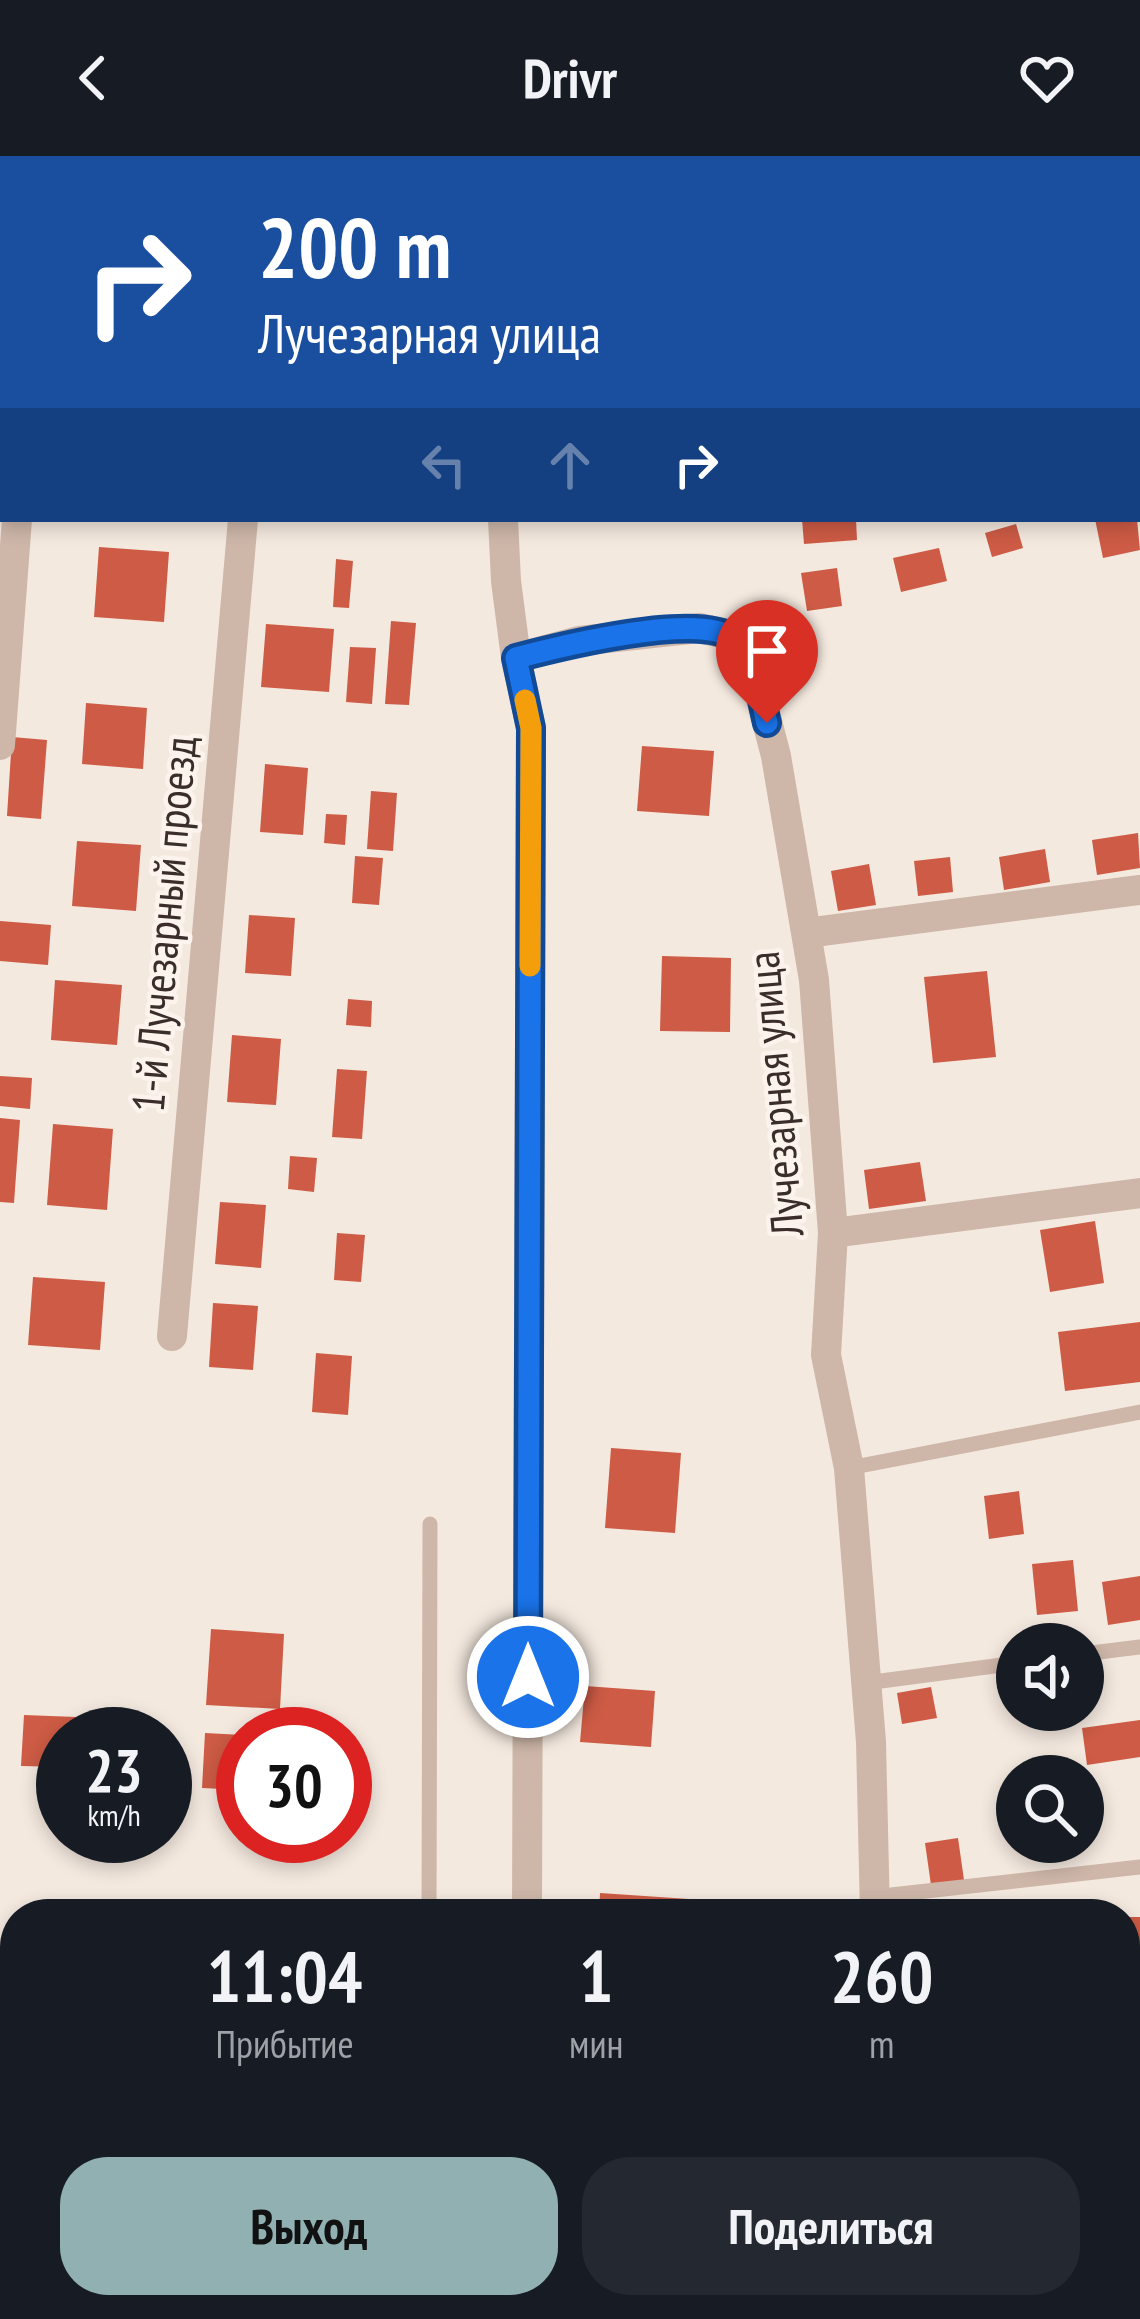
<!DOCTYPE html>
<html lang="ru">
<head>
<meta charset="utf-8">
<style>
	:root { --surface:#171b24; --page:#242831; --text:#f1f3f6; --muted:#9ea1a6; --accent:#91b0b2 }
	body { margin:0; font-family:"PT Sans Narrow",sans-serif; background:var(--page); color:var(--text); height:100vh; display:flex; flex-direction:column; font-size:45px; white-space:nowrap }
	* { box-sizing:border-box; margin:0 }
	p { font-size:39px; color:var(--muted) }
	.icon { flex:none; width:66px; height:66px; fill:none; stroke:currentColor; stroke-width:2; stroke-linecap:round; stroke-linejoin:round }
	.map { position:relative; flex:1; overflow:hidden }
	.side { position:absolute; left:0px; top:1743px; width:1140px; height:420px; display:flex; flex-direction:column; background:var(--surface); border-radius:48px 48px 0 0; box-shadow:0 6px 18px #0003 }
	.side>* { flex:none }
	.top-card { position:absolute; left:0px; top:0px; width:1140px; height:366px; box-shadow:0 6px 18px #0003; background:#1a4fa0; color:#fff; overflow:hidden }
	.fabs { position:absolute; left:996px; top:1467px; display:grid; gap:24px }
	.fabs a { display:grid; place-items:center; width:108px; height:108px; border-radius:50%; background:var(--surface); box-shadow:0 6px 18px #0003; font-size:60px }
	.speed { position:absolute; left:36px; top:1551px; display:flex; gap:24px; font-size:60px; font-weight:700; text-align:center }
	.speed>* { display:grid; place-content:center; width:156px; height:156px; border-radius:50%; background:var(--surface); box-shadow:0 6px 18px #0003; line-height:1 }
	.speed small { font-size:30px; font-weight:400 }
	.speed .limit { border:18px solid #d22; background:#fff; color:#111 }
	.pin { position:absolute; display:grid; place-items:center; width:102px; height:102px; color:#fff; margin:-123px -51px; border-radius:50% 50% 50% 0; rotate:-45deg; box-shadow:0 0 12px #0007 }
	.pin .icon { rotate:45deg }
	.me { position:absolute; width:132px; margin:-66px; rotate:0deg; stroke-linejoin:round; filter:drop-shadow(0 0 9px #0008) }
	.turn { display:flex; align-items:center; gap:42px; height:252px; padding:0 60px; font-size:54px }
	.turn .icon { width:156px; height:156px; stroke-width:2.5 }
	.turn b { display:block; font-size:84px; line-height:102px }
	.lanes { display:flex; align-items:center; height:114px; padding:0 60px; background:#0003; justify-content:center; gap:60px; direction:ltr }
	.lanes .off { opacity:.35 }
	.eta { display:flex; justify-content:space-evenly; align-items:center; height:204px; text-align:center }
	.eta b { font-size:72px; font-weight:700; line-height:84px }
	.primary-button { display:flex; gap:24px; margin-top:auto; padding:24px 60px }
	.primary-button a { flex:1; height:138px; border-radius:48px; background:var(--accent); color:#111; font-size:48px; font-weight:700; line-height:138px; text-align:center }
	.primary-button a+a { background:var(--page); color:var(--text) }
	header { display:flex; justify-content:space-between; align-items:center; height:156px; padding:0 60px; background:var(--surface); font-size:54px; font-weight:700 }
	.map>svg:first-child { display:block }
	.building { fill:#cd5b45 }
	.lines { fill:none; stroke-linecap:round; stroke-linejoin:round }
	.lane { stroke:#ceb7a9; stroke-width:15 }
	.street { stroke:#ceb7a9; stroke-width:30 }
	.secondary { stroke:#a2867a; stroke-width:30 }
	.route-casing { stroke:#114b97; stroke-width:30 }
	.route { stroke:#1a73e8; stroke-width:21 }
	.slow { stroke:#f59e0b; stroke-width:21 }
	.labels { text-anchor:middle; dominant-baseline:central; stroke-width:9; stroke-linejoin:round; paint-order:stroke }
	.street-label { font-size:45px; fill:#3b2e2a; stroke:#fbf3ec }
</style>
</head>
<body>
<header><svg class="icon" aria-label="back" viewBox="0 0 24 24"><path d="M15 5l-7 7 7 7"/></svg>Drivr<svg class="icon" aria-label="heart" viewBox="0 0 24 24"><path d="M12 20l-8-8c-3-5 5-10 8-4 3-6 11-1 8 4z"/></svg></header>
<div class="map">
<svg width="1140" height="2163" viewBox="0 0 1140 2163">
	<rect width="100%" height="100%" fill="#f4e9df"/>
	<path class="building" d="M 802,363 L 856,363 L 857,384 L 804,388 Z
		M 1095,363 L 1137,363 L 1140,394 L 1103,402 Z
		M 1016,368 L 1023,392 L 992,401 L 985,377 Z
		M 99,391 L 169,396 L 164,466 L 94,461 Z
		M 939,392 L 947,425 L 901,436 L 893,402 Z
		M 336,403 L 353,405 L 349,452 L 333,451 Z
		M 837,412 L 842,450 L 807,455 L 801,417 Z
		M 391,465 L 416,467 L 409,549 L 385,548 Z
		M 266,468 L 334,473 L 329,536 L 261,531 Z
		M 350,491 L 376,492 L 372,548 L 346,546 Z
		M 86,547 L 147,552 L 143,613 L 82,608 Z
		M 12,581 L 47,584 L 41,663 L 7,660 Z
		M 642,590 L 714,595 L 709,660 L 637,655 Z
		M 265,608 L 308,612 L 303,679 L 260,676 Z
		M 371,635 L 397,637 L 393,695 L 367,693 Z
		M 326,658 L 347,659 L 345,689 L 324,687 Z
		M 1138,677 L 1140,712 L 1097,719 L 1092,684 Z
		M 77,685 L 141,689 L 136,755 L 72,750 Z
		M 1045,693 L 1050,726 L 1004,734 L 999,701 Z
		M 355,700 L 383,702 L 379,749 L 352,747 Z
		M 950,701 L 953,736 L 918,740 L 914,705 Z
		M 869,708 L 876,749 L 838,755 L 831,715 Z
		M 249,759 L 295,762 L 291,820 L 245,817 Z
		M 0,765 L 51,769 L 48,809 L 0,805 Z
		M 662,800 L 731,802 L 730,876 L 660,875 Z
		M 987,815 L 996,901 L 933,907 L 924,821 Z
		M 55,824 L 122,829 L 117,889 L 51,884 Z
		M 348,843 L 372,845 L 371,871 L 346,869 Z
		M 232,879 L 281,883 L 276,949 L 227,946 Z
		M 337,913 L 367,915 L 362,983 L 332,981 Z
		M 0,920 L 32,922 L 30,953 L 0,950 Z
		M 0,962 L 20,964 L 14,1047 L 0,1046 Z
		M 53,968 L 113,973 L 107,1054 L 47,1049 Z
		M 290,1000 L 317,1002 L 314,1036 L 288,1033 Z
		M 920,1006 L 926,1045 L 869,1053 L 864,1014 Z
		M 220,1046 L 266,1049 L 261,1112 L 215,1108 Z
		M 1095,1065 L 1104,1127 L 1050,1136 L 1040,1074 Z
		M 337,1077 L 365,1079 L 361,1126 L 334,1124 Z
		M 33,1121 L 105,1126 L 100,1194 L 28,1189 Z
		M 213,1147 L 258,1150 L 253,1214 L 209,1211 Z
		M 1140,1166 L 1140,1226 L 1065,1235 L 1058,1176 Z
		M 316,1197 L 352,1200 L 348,1259 L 312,1256 Z
		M 611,1292 L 681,1297 L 675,1377 L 605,1372 Z
		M 1019,1335 L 1024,1378 L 989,1383 L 984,1340 Z
		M 1073,1404 L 1078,1455 L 1037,1459 L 1032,1408 Z
		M 1140,1420 L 1140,1464 L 1108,1469 L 1102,1426 Z
		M 211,1473 L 284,1478 L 280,1553 L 206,1549 Z
		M 585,1530 L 655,1535 L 651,1591 L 580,1586 Z
		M 931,1531 L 937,1562 L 902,1568 L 897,1537 Z
		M 24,1559 L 76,1561 L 75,1578 L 63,1578 L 63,1611 L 21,1610 Z
		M 1140,1564 L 1140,1601 L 1087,1609 L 1082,1572 Z
		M 205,1577 L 243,1579 L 243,1634 L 202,1632 Z
		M 958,1682 L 964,1724 L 931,1729 L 925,1687 Z
		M 600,1737 L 689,1743 L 688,1758 L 599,1758 Z
		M 221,1744 L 272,1748 L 272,1758 L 220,1758 Z
		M 1125,1761 L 1140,1761 L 1140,1843 L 1125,1843 Z
		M 0,1896 L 15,1897 L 15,1952 L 0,1951 Z
		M 14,2124 L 15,2148 L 22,2148 L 27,2163 L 0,2163 L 0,2128 Z
		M 56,2148 L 71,2148 L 76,2163 L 47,2163 L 44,2152 Z"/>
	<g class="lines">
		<path class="lane" d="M 682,3 L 708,1 L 717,3
			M 1137,54 L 1140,54
			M 1137,307 L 1140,308
			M 849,1312 L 1140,1256
			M 1083,1498 L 1140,1491
			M 866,1527 L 1017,1507
			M 873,1741 L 1140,1711
			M 429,1758 L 430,1368"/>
		<path class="street" d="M 78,3 L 78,0
			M 505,3 L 505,0
			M 0,258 L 3,258
			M 503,363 L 506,425 L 516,502 L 579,485 L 699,472 L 731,479 L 750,500 L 776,600 L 814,824 L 833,1077 L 826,1199 L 849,1312 L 871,1586 L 875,1758
			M 516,502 L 531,572 L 527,1758
			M 0,589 L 17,363
			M 806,777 L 1140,734
			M 833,1077 L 1140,1037
			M 172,1180 L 243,363
			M 921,2148 L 921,2163
			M 704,2163 L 705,2148"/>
		<path class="secondary" d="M 1125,1925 L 1140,1919
			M 235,2163 L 278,2148"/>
	</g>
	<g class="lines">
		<g class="route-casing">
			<path id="route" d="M 528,1521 L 531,572 L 516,502 C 558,491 700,455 734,483 C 757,502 760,539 767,567"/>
		</g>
		<use href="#route" class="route"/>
		<path class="slow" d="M 525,544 L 531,572 L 530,810"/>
	</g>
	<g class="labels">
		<g class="street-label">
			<text transform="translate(163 768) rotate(-85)">1-й Лучезарный проезд</text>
			<text transform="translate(774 938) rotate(-95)">Лучезарная улица</text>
		</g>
	</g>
</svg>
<div class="fabs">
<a><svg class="icon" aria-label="sound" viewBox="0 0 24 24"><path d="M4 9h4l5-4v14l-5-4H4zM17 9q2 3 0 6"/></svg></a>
<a><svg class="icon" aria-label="search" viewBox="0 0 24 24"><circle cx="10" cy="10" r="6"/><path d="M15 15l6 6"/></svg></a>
</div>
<div class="speed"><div>23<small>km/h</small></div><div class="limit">30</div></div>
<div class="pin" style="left:767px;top:567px;background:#d93025"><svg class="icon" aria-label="arrive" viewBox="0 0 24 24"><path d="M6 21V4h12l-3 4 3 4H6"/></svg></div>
<svg class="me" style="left:528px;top:1521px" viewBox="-20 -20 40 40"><circle r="17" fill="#1a73e8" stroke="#fff" stroke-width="3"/><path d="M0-11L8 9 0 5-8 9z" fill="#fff"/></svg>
<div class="top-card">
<div class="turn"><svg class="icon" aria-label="right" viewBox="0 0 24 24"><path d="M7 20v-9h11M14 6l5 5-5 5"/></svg><div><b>200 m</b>Лучезарная улица</div></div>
<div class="lanes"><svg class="icon off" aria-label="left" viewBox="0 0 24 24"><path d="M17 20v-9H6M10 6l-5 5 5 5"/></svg><svg class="icon off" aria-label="ahead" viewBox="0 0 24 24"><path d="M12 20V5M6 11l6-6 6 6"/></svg><svg class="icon" aria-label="right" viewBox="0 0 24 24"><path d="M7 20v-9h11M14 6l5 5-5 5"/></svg></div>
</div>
<section class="side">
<div class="eta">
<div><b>11:04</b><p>Прибытие</p></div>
<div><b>1</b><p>мин</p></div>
<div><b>260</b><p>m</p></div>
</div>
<div class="primary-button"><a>Выход</a><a>Поделиться</a></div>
</section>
</div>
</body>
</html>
